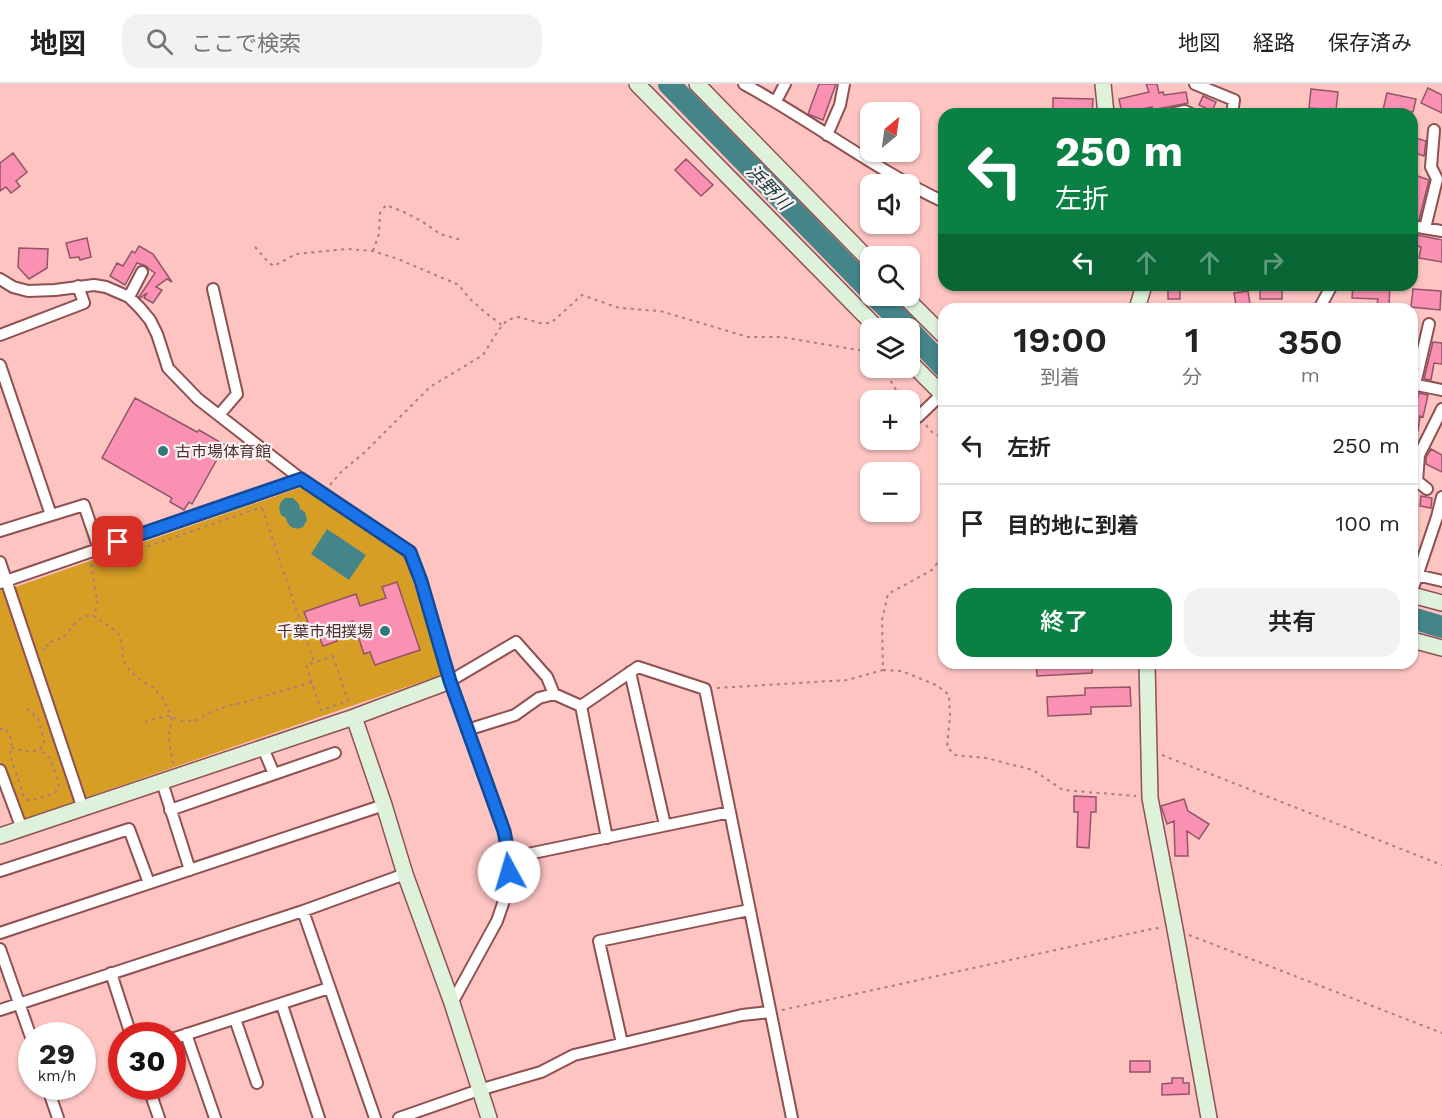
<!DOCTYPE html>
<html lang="ja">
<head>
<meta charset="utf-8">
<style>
	:root { --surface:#fff; --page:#f2f2f2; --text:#222; --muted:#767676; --line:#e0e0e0; --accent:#0b8043 }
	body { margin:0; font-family:"Work Sans","Noto Sans JP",sans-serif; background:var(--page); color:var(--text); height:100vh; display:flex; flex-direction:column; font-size:22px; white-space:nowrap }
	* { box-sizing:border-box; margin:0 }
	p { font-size:20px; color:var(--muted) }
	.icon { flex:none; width:33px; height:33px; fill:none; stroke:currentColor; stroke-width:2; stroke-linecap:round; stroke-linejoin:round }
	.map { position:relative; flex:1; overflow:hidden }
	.details { position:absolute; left:938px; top:219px; width:480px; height:366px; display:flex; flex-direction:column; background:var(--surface); border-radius:18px; box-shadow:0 2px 4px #0004 }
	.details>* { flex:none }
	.guide { position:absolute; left:938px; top:24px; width:480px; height:183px; border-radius:18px; box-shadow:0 2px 4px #0004; background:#0b8043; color:#fff; overflow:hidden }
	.needle { width:39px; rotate:29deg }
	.fabs { position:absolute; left:860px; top:18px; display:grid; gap:12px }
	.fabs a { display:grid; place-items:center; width:60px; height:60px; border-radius:12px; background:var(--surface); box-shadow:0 2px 4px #0004; font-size:30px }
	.speed { position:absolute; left:18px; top:938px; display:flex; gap:12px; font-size:30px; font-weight:700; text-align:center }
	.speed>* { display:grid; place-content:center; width:78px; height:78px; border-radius:50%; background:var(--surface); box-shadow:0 2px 4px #0004; line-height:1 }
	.speed small { font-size:15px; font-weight:400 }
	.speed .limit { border:9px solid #d22; background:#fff; color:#111 }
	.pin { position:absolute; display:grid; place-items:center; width:51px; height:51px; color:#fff; margin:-26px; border-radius:12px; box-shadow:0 3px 9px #0006 }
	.me { position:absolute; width:66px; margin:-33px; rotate:354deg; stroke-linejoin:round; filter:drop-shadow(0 0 4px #0008) }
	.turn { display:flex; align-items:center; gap:21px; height:126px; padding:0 18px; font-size:27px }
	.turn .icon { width:78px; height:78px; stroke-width:2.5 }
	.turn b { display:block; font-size:42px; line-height:51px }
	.lanes { display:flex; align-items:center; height:57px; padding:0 18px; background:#0003; justify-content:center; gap:30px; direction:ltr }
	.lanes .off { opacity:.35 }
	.eta { display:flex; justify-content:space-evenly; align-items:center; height:102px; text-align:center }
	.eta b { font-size:36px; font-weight:600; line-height:42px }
	.button { display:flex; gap:12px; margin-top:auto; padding:12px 18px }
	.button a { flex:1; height:69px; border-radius:18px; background:var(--accent); color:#fff; font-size:24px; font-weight:600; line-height:69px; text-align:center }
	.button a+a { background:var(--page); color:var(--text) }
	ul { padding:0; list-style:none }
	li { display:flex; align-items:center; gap:18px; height:78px; padding:0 18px; border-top:2px solid var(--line) }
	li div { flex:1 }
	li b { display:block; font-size:22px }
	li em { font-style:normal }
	header { display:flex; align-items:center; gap:36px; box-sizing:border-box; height:84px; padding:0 30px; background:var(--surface); border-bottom:2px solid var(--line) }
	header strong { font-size:28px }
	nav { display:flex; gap:33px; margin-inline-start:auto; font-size:21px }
	.search { width:420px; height:54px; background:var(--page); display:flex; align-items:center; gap:15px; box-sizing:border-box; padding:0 21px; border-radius:18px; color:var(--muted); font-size:22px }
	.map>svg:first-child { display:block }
	.green { fill:#d79e26 }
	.water { fill:#448589 }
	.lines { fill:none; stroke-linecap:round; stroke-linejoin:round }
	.river { stroke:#448589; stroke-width:22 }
	.building { fill:#fa90b2; stroke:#925568; stroke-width:1.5 }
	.street-casing { stroke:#8e5050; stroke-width:14 }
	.secondary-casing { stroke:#8e5050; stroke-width:18 }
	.path { stroke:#a97e7c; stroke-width:2; stroke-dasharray:3 4.5; stroke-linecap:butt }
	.street { stroke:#fff; stroke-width:10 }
	.secondary { stroke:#def1db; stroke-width:15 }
	.route-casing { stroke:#114b97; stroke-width:15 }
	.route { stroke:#1a73e8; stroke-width:10 }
	.poi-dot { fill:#30797d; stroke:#fbf3f3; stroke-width:2 }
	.labels { text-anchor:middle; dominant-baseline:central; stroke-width:4.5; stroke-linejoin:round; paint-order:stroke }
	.poi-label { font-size:16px; fill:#4c302f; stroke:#fbf3f3; text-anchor:start }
	.water-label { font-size:18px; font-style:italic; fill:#163739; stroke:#fbf3f3 }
</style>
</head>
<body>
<header>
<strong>地図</strong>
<div class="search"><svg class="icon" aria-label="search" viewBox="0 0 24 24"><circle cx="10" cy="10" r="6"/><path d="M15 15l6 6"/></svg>ここで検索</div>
<nav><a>地図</a><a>経路</a><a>保存済み</a></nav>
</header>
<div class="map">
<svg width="1442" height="1034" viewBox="0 0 1442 1034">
	<rect width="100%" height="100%" fill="#fdc4c2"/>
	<path class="green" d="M 302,403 L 404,471 L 444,590 L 85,714 L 15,503 Z
		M 0,506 L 3,506 L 77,719 L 21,738 L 0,677 Z"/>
	<path class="water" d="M 285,414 L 293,414 L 299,420 L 300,425 L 305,428 L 307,436 L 303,443 C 294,447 288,443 286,434 L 281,431 C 278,424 279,419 285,414 Z
		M 327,445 L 366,471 L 349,496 L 311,470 Z"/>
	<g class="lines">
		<path class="river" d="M 669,0 L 870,206
			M 875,212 L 908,244
			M 909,246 L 944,283
			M 1412,534 L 1442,543"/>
	</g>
	<path class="building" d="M 819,0 L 836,0 L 823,36 L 808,30 Z
		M 1146,0 L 1157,0 L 1159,9 L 1163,8 L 1164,11 L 1186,8 L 1188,19 L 1152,26 L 1152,23 L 1132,27 L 1133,30 L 1122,30 L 1119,15 L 1149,8 Z
		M 1428,4 L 1442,11 L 1442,29 L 1421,19 Z
		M 1311,5 L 1338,8 L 1336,26 L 1309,24 Z
		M 1387,9 L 1416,15 L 1413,28 L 1407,27 L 1406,30 L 1382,30 Z
		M 1203,12 L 1216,18 L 1212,27 L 1199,21 Z
		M 1053,14 L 1093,15 L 1092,30 L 1053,30 Z
		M 1412,53 L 1426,57 L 1424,72 L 1412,68 Z
		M 13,69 L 27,88 L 16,97 L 20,102 L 11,109 L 6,103 L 0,107 L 0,79 Z
		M 686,75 L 713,101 L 701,112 L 675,86 Z
		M 1412,90 L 1429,96 L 1419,136 L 1413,135 L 1415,126 L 1412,126 Z
		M 1412,150 L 1442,156 L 1442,178 L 1419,174 L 1421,163 L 1417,162 L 1416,168 L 1412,168 Z
		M 87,154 L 91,173 L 80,176 L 79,173 L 70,174 L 66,159 Z
		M 139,162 L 153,170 L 172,198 L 167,195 L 156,203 L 162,206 L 153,219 L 144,214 L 147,209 L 140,214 L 139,213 L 155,189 L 149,185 L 146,182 L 137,179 L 125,201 L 110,192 L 117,179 L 123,182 L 132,167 L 135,169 Z
		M 19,164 L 48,165 L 47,184 L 29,195 L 18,183 Z
		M 1260,201 L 1282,201 L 1282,215 L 1260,215 Z
		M 1353,201 L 1390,201 L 1389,221 L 1377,220 L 1378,215 L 1352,214 Z
		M 1168,202 L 1180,203 L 1180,215 L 1168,215 Z
		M 1413,205 L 1441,207 L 1440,226 L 1411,223 Z
		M 1248,207 L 1250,220 L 1236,221 L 1234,209 Z
		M 1433,258 L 1442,259 L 1442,280 L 1434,279 L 1431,296 L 1424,295 Z
		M 1418,309 L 1428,311 L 1423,333 L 1420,332 L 1418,347 L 1412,347 L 1412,312 L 1418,313 Z
		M 135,314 L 197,348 L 199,346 L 225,361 L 192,420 L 189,418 L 184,426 L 170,418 L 172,414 L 102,374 Z
		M 1431,365 L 1442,371 L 1442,388 L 1426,380 L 1426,373 Z
		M 1421,412 L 1432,414 L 1431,424 L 1420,422 Z
		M 397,498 L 420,566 L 375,581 L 370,568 L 364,570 L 353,537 L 332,544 L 337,557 L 323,562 L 318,549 L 313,551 L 304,528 L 356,510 L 360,522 L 386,514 L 382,503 Z
		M 1036,579 L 1092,579 L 1092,589 L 1037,592 Z
		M 1130,603 L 1131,622 L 1091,623 L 1091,630 L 1048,632 L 1047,613 L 1085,611 L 1085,604 Z
		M 1074,712 L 1096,713 L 1096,728 L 1091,728 L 1089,764 L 1077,763 L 1078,728 L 1074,728 Z
		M 1184,715 L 1188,727 L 1209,740 L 1199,755 L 1187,747 L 1188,772 L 1175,772 L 1174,737 L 1167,740 L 1161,722 Z
		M 1130,977 L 1150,977 L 1150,988 L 1130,988 Z
		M 1172,994 L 1183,994 L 1183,999 L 1189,999 L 1189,1010 L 1162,1011 L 1162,1000 L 1172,999 Z"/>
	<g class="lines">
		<g class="street-casing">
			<path id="street" d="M 744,0 C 812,37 874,85 944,118
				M 1195,0 L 1234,16 L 1232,30
				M 776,17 L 785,0
				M 1171,30 L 1185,27 L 1191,30
				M 827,51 L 840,21 L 844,0
				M 1412,142 L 1442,147
				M 1425,144 L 1437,95 L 1431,83 L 1434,46
				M 0,195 L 13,203 L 28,207 L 55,206 L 94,201 L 106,203 L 129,213 L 140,224 L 150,236 L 157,250 L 168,284 L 198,315 L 301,395 L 409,468 L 421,497 L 450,597 L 504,747 L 509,773 L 509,802 L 497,837 L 452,919
				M 213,205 L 237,310 L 219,331
				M 129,213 L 142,188
				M 1319,225 L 1332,201
				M 0,251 L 84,219 L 78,202
				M 0,281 L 51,431
				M 1412,300 L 1442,306
				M 1415,300 L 1429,240
				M 918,333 L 944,308
				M 1427,405 L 1417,397 L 1419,371 L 1442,325
				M 0,447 L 84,421 L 99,465
				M 0,478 L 83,725
				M 1412,490 L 1442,497
				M 0,499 L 301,395
				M 1412,507 L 1437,433 L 1442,413
				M 630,588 L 665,741
				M 450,597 L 516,558 L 547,593 L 554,610 L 581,622
				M 581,622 L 638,583 L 705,605 L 792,1034
				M 581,622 L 607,754
				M 467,646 L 515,631 L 539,614 L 554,610
				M 263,664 L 274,690
				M 0,686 L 22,745
				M 162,698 L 190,786
				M 170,726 L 335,669
				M 528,770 L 730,728
				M 0,787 L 129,745 L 149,799
				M 303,827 L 375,1034
				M 0,849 L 384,721
				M 0,865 L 32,956
				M 111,889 L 131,951
				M 282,921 L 319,1034
				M 0,926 L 303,827 L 405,790
				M 235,935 L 257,999
				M 186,950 L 215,1034
				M 172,955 L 329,904
				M 622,959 L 599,857 L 749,826
				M 47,1002 L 58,1034
				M 148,1002 L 159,1034
				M 399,1034 L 479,1006 L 541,988 L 574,971 L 742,931 L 770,928"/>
		</g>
		<g class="secondary-casing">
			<path id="secondary" d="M 637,0 L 877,244
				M 697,0 L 870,177
				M 1103,0 L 1106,30
				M 904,212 L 944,252
				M 1137,225 L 1144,201
				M 909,277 L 944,312
				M 1412,511 L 1442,519
				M 1412,556 L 1442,564
				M 1147,579 L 1150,714 L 1175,845 L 1209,1034
				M 354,633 L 384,721 L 405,790 L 452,919 L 489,1034
				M 0,752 L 354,633 L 450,597"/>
		</g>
		<path class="path" d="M 255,163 L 269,179 L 274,182 L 296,170 L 347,165 L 373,167 L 398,175 L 459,201 L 469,214 L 486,229 L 503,242
			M 373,167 L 379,150 L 380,129 L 386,121 L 404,128 L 423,138 L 440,150 L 461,156
			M 883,284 L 902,316
			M 926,341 L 932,348 L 944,355
			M 330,401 L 342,387 L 365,368 L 430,303 L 483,271 L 498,247 L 507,236 L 519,233 L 540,239 L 551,239 L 582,211 L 619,224 L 660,227 L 748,253 L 782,253 L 870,268
			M 262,424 L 314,578
			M 91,480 L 97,516 L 95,531
			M 91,482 L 262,423
			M 42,566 L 48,564 L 47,559 L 63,554 L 78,536 L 87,532 L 94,532 L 116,547 L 121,553 L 123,575 L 129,586 L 140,596 L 154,604 L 164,616 L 171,632 L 172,638 L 169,645 L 169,657 L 173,680
			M 333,572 L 348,617 L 321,626 L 306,581 Z
			M 883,586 L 902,587 L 938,602 L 949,611 L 950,632 L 947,663 L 955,671 L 986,674 L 1033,686 L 1063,706 L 1136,712
			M 717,604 L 847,596 L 883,586 L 882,536 L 888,510 L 932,486 L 944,470
			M 145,638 L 165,632 L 171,632 L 181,637 L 198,636 L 207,630 L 226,622 L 242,619 L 312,598
			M 0,645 L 6,644 L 12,658 L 10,670 L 24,714 L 30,717 L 55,709 L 59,703 L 51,675 L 40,666
			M 11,664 L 30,668 L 40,666 L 44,658 L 38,634 L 26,624
			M 1162,671 L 1442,781
			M 1189,851 L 1442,949
			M 782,926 L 1156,844 L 1160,845"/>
		<use href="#street" class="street"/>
		<use href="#secondary" class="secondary"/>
	</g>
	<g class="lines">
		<g class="route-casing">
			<path id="route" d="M 118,458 L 301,395 L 410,468 L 421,497 L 450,597 L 504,747 L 509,773 L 509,788"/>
		</g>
		<use href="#route" class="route"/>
	</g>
	<g class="poi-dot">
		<circle cx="163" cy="367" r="6"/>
		<circle cx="385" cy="547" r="6"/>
	</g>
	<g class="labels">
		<g class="poi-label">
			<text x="175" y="367">古市場体育館</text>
			<text x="373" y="547" text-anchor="end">千葉市相撲場</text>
		</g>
		<g class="water-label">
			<text transform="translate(769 103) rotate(46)">浜野川</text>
		</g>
	</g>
</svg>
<div class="fabs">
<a><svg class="needle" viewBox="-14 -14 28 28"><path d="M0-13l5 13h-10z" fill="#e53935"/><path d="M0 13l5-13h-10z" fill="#767676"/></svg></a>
<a><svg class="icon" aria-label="sound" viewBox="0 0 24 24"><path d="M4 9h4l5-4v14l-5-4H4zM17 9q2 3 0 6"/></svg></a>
<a><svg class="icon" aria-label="search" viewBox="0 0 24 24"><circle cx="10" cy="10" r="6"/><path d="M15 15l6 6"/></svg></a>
<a><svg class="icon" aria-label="layers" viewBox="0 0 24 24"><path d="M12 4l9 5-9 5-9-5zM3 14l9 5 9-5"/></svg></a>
<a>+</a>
<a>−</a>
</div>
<div class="speed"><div>29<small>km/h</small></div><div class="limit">30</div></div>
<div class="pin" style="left:118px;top:458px;background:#d93025"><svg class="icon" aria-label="arrive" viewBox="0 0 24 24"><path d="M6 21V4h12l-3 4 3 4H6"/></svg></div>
<svg class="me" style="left:509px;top:788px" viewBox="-20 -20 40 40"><circle r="19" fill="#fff"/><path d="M0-13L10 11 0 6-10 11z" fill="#1a73e8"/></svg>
<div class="guide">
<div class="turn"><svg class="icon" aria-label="left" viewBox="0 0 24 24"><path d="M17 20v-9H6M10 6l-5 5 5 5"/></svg><div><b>250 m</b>左折</div></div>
<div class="lanes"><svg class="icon" aria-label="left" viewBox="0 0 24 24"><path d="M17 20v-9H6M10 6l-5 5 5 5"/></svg><svg class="icon off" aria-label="ahead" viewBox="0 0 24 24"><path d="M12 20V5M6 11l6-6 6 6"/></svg><svg class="icon off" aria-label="ahead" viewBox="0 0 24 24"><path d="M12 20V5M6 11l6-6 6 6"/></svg><svg class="icon off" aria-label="right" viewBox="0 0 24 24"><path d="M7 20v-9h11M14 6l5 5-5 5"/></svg></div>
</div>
<section class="details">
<div class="eta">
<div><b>19:00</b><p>到着</p></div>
<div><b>1</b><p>分</p></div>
<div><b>350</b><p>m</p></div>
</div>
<ul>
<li><svg class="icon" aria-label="left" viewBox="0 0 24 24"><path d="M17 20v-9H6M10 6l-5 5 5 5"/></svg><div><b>左折</b></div><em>250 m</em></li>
<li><svg class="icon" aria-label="arrive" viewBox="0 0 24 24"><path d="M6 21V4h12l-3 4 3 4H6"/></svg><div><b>目的地に到着</b></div><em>100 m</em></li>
</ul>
<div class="button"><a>終了</a><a>共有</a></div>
</section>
</div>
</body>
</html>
